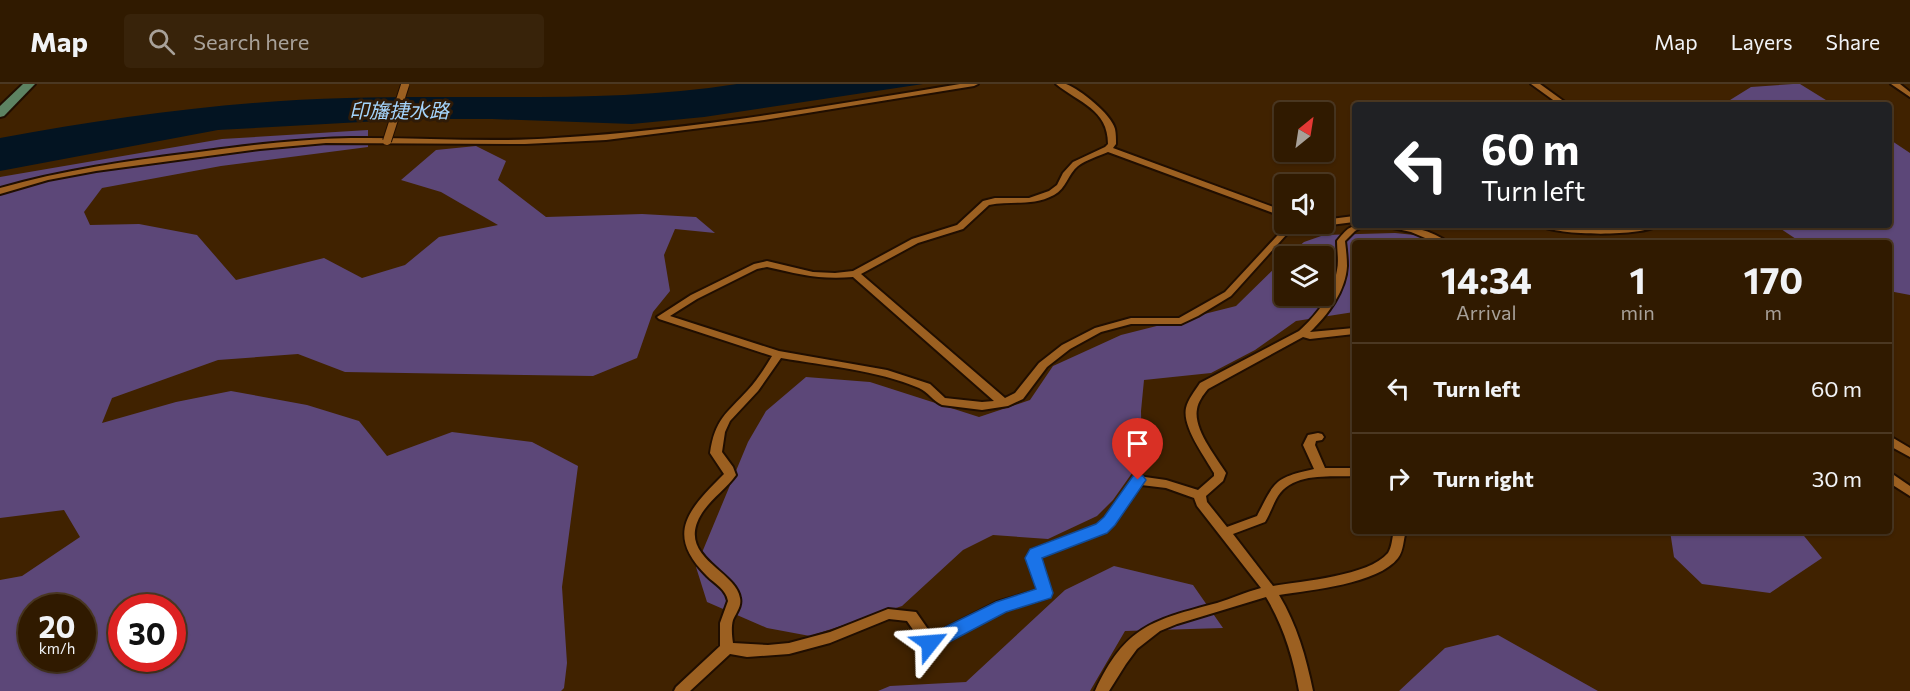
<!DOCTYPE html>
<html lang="en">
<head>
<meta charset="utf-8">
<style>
	:root { --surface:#301a00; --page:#38230a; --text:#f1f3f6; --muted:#a8a199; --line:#4b3822 }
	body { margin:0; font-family:Commissioner,"Noto Sans JP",sans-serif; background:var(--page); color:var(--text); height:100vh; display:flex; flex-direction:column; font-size:22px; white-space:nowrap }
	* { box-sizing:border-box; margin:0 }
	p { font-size:20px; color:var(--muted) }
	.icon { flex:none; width:33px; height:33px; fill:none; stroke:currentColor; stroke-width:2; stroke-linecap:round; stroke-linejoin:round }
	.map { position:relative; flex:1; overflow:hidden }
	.sheet { position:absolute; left:1352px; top:156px; width:540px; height:294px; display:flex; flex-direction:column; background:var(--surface); border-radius:6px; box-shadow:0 2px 4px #0004,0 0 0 2px var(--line) }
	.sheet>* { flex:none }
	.top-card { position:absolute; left:1352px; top:18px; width:540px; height:126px; border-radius:6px; box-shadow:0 2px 4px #0004,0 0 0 2px var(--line); background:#202124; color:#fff; overflow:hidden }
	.needle { width:39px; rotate:30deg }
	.buttons { position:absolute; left:1274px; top:18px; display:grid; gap:12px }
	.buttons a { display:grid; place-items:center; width:60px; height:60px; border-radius:6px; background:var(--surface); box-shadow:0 2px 4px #0004,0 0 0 2px var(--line); font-size:30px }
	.speed { position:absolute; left:18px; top:510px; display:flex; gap:12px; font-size:30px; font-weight:700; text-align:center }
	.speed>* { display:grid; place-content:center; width:78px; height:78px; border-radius:50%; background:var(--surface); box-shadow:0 2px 4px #0004,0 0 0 2px var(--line); line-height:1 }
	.speed small { font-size:15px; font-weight:400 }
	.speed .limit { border:9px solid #d22; background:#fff; color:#111 }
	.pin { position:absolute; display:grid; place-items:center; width:51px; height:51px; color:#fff; margin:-62px -26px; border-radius:50% 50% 50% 0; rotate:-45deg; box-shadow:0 0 6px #0007 }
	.pin .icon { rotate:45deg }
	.me { position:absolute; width:66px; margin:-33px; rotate:62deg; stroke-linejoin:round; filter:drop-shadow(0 0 4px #0008) }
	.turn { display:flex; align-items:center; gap:21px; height:126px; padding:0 30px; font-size:27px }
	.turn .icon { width:78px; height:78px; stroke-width:2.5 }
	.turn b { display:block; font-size:42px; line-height:51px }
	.eta { display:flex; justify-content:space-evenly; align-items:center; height:102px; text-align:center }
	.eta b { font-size:36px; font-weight:700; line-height:42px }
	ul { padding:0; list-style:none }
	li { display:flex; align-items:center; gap:18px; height:90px; padding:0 30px; border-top:2px solid var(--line) }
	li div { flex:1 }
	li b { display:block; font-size:22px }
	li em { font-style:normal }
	header { display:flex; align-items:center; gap:36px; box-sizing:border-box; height:84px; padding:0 30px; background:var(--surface); border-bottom:2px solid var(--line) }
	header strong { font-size:28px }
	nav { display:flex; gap:33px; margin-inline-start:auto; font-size:21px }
	.search { width:420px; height:54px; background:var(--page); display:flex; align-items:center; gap:15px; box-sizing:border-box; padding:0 21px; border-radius:6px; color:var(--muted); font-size:22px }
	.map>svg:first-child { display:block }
	.green { fill:#5c4778; fill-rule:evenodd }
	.water { fill:#031422 }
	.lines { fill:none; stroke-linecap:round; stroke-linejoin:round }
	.minor-casing { stroke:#200e00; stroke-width:4 }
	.primary-casing { stroke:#200e00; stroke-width:4 }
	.minor { fill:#9c6021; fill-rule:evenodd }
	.primary { fill:#5d8362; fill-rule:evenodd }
	.minor-bridge-casing { stroke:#200e00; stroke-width:10; stroke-linecap:butt }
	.minor-bridge { stroke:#9c6021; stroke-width:8 }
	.route { fill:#1a73e8; stroke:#114b97; stroke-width:1.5 }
	.labels { text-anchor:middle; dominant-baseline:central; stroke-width:6; stroke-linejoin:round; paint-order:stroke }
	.far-water-label { font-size:20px; font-style:italic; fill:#a4d4fc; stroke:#2f1b08 }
</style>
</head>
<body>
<header>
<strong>Map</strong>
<div class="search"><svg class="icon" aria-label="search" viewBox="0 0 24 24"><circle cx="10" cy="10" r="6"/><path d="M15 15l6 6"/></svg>Search here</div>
<nav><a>Map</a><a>Layers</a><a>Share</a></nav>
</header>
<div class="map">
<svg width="1910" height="607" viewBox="0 0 1910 607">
	<rect width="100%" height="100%" fill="#402200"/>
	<path class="green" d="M 1793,0 L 1800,0 L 1834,21 L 1722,21 L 1751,3 Z
		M 368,46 L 368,63 L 221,82 L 102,104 L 84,128 L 90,141 L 139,140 L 197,151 L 236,196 L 324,174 L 362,194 L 405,181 L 439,153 L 498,141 L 441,108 L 401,96 L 436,66 L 476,62 L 506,77 L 498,96 L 546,133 L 642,130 L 696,133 L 715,149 L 675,145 L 664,171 L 670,207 L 653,228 L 637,274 L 593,292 L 345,288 L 298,270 L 218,276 L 112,314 L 102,339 L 176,318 L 231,307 L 307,321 L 359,337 L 387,372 L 452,348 L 532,358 L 578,382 L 562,503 L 567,579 L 564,604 L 561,607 L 0,607 L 0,496 L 22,492 L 80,453 L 64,426 L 0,434 L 0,93 L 222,55 ZM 32,524 L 82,524 L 82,574 L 32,574 ZM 122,524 L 172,524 L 172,574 L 122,574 Z
		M 1889,55 L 1910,69 L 1910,211 L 1889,207 L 1888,159 L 1802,159 L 1775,141 L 1888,141 Z
		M 1395,149 L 1434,153 L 1457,159 L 1354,159 L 1354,228 L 1296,237 L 1255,266 L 1211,289 L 1144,296 L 1141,327 L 1142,375 L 1113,416 L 1097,432 L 1048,455 L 993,451 L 963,466 L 902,522 L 810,552 L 767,544 L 707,518 L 696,483 L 748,358 L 766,327 L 806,293 L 870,298 L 979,333 L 1030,316 L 1053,282 L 1121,251 L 1236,222 L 1284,175 L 1284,212 L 1323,212 L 1323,172 L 1287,172 L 1304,158 L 1324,151 Z
		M 1670,447 L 1800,447 L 1822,474 L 1770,509 L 1702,500 L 1674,473 Z
		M 1114,482 L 1193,501 L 1223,544 L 1125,547 L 1090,607 L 878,607 L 890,602 L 966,598 L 1065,506 Z
		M 1498,551 L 1598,607 L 1399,607 L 1445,564 Z"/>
	<path class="water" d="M 737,0 L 923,0 L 704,33 L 632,40 L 492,35 L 415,35 L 218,46 L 0,87 L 0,54 C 115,33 230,17 347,14 C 476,10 608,20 737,0 Z"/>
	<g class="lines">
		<g class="minor-casing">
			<path id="minor" d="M 960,0 L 978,0 L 974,2 L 764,36 L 606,56 L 525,60 L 326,59 L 260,65 L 96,87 L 48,96 L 0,110 L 0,104 C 63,86 127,77 191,69 C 244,62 297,55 351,54 C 419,53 487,59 555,54 C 692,46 826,22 960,0 Z
				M 1056,0 C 1058,0 1064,0 1066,0 C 1081,6 1111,30 1115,45 C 1116,50 1116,55 1116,60 L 1113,64 L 1284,127 L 1284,133 L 1108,68 C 1099,72 1086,76 1078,82 C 1068,90 1066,105 1054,111 C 1032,123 1012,116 989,121 L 963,145 L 918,159 L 861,190 L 1005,314 L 1015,309 L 1039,279 L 1062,261 L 1095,244 L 1131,234 L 1179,234 L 1225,208 L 1288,140 L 1296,140 L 1231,212 L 1198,232 L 1181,240 L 1131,240 L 1101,248 L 1070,265 L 1047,283 L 1023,315 L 1008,322 L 982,326 L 942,321 C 933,317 928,308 919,304 C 876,286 827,282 781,274 L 758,307 L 730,337 L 725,348 L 722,368 L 733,383 L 736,391 C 726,405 711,415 702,429 C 674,473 736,486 740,514 C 742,522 736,529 733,536 C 731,543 732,552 733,559 L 768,561 L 789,559 L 830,548 L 888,525 L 916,528 L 932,551 L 997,518 L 1038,506 L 1027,474 L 1032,466 L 1097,442 L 1105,434 L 1134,393 L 1138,392 L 1166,396 L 1198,406 L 1214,392 L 1214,389 C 1205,373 1182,343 1186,324 C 1188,315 1195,307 1200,299 L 1299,247 C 1317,231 1333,210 1337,186 C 1339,177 1337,167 1337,157 C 1347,145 1349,141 1365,141 L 1355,147 L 1345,157 C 1346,165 1347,174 1347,182 C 1346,207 1327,232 1310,248 L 1354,244 L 1354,250 L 1310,255 L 1303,253 L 1208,305 C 1203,311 1198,318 1197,325 C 1193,345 1216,373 1226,389 L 1223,397 L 1206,412 L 1207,418 L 1227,443 L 1257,432 C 1275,397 1274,394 1314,385 L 1303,361 L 1308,351 L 1318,349 L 1322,350 L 1324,353 L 1322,356 L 1316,357 L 1315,361 L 1325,384 L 1354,384 L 1354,392 C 1331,393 1293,388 1278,412 C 1273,420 1270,430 1265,438 L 1233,450 L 1273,502 C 1302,497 1369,492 1388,469 C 1392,463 1392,454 1394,447 L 1406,447 C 1403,456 1404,466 1398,474 C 1378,500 1311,506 1279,511 C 1297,541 1306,573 1313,607 L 1299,607 C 1293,573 1284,543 1266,513 L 1177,540 L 1160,547 L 1137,565 L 1126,580 L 1109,607 L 1095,607 C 1125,542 1153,536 1217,519 C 1231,515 1245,508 1261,504 L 1197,422 L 1194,414 L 1166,404 L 1141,401 L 1113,440 L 1105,448 L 1040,472 L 1039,474 L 1051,509 L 1049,513 L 1006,526 L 930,565 L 925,563 L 907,537 L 889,535 L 830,559 L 789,570 L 747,573 L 730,570 L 690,607 L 674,607 L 676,603 L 720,562 L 720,539 L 728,517 C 726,505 715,500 707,492 C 664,450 689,425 724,390 L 710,369 C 715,335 726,330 748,306 C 757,296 765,284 772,272 L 659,235 L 657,233 L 691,211 L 754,180 L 767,177 L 813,188 L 835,189 L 853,187 L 912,155 L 957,141 L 983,117 L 995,114 L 1029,114 L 1049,107 L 1057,101 L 1063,89 L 1073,78 L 1105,63 L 1108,60 C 1108,25 1079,19 1056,0 ZM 767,183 C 798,190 820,196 853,193 L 994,317 L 982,318 L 945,314 L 930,300 L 887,286 L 779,267 L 670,232 L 697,215 L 757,185 Z
				M 1531,0 L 1540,0 L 1569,21 L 1560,21 Z
				M 1891,0 L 1900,0 L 1910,8 L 1910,13 Z
				M 1354,132 L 1354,138 L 1323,142 L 1319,140 L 1323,140 L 1323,136 Z
				M 1387,141 C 1408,141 1432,146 1449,159 L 1437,159 L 1411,148 L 1388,143 Z
				M 1539,141 L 1616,145 L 1659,141 C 1642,153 1556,152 1539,141 Z
				M 1888,351 L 1910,364 L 1910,373 L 1888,361 Z
				M 1888,387 L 1910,402 L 1910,412 L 1888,398 Z"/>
		</g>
		<g class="primary-casing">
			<path id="primary" d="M 23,0 L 35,0 L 4,32 L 0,33 L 0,22 Z"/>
		</g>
		<use href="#minor" class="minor"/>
		<use href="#primary" class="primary"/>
		<g class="minor-bridge-casing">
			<path id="minor-bridge" d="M 387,57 L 405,1"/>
		</g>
		<use href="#minor-bridge" class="minor-bridge"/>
	</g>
	<path class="route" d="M 1138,391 L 1143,392 L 1146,396 L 1115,441 L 1107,449 L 1042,474 L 1053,509 L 1051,514 L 1006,528 L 936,565 L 930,567 L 923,565 L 921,559 L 923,554 L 996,518 L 1036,505 L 1025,474 L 1030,465 L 1096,440 L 1104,433 L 1133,392 Z"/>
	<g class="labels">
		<g class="far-water-label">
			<text x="399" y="26">印旛捷水路</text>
		</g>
	</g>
</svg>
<div class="buttons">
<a><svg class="needle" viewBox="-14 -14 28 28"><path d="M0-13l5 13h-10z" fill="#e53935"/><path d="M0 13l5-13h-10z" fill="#a8a199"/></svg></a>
<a><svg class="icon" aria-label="sound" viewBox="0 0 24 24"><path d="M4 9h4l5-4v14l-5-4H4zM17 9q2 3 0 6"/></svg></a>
<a><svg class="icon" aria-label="layers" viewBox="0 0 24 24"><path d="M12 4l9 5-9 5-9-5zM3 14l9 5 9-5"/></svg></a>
</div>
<div class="speed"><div>20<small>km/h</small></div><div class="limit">30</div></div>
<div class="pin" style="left:1138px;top:396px;background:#d93025"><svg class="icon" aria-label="arrive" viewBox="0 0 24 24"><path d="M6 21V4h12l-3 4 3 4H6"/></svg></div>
<svg class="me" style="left:930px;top:559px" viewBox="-20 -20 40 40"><path d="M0-17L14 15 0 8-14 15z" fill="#1a73e8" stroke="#fff" stroke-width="4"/></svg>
<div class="top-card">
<div class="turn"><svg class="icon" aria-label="left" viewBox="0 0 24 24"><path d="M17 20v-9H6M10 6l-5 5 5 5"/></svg><div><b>60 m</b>Turn left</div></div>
</div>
<section class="sheet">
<div class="eta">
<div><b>14:34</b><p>Arrival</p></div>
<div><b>1</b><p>min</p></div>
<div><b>170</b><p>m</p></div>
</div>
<ul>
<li><svg class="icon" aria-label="left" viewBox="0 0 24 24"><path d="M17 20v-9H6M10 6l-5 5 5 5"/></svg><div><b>Turn left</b></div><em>60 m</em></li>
<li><svg class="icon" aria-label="right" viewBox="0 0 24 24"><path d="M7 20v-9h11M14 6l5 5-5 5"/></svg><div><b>Turn right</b></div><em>30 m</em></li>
</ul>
</section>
</div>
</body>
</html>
